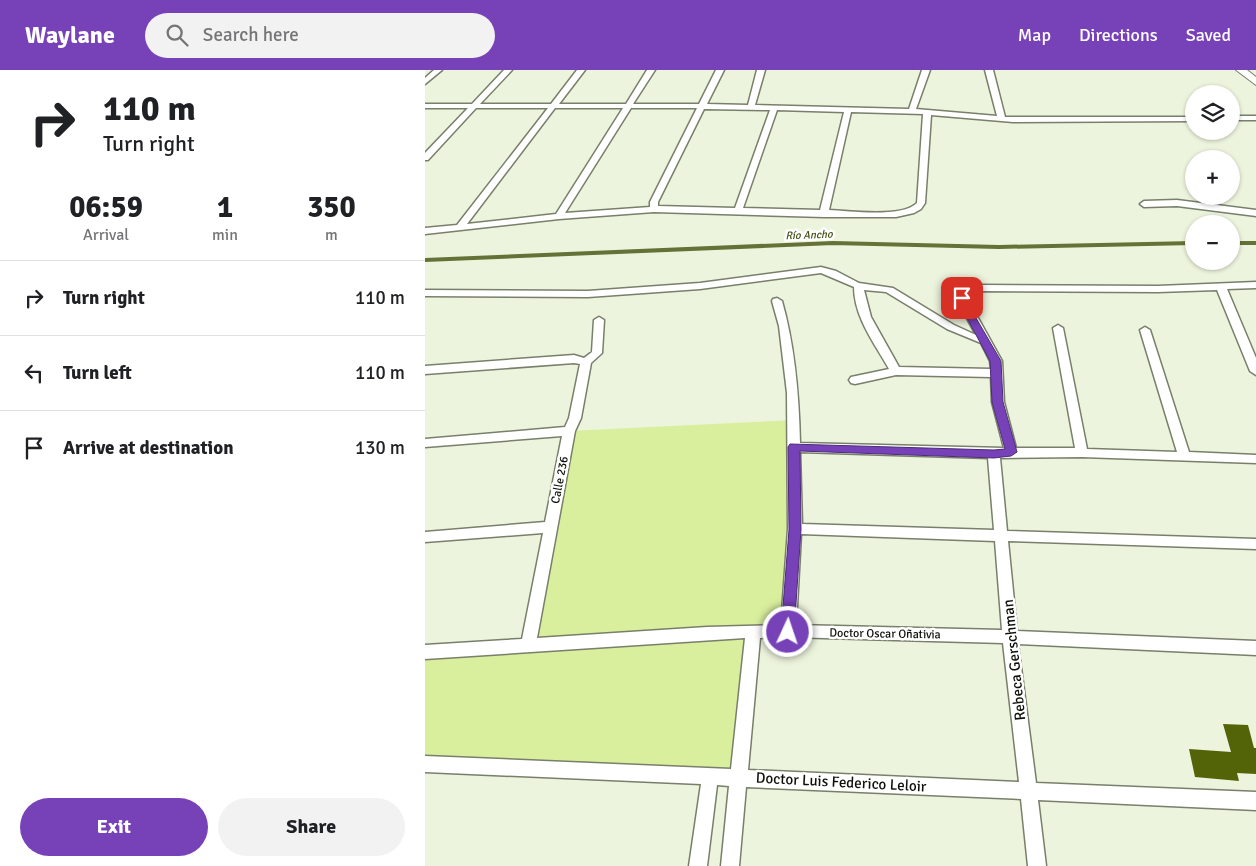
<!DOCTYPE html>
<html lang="en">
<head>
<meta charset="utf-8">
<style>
	:root { --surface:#fff; --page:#f2f2f2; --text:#202124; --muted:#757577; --line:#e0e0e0; --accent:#7741b8 }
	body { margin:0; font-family:Signika,sans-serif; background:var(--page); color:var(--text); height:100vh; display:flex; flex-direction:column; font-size:19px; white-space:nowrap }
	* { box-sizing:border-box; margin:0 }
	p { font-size:16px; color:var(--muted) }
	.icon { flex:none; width:28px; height:28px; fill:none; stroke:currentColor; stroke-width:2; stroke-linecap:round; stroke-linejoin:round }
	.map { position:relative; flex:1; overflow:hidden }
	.details { display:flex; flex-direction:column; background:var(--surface); width:425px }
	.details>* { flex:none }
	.banner { background:#fff; color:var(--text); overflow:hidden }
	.controls { position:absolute; left:760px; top:15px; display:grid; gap:10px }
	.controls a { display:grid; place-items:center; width:55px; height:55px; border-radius:50%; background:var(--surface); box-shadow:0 1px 4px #0004; font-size:25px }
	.pin { position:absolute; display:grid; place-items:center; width:42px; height:42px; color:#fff; margin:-21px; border-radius:10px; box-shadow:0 2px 8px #0006 }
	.me { position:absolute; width:55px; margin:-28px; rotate:3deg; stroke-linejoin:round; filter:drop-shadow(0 0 4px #0008) }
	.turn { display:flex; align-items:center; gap:18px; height:105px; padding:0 20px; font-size:22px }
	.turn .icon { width:65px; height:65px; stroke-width:2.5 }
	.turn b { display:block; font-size:35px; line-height:42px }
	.eta { display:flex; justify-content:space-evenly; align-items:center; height:85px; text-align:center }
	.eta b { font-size:30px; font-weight:700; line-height:35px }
	.action { display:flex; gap:10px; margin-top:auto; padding:10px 20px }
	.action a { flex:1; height:58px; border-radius:30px; background:var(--accent); color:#fff; font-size:20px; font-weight:700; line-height:58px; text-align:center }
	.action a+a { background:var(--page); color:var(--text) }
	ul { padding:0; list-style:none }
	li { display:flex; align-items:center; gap:15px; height:75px; padding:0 20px; border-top:1px solid var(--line) }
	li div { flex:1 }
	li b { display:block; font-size:19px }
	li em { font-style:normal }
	header { display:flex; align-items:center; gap:30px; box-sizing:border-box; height:70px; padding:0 25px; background:var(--accent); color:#fff }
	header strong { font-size:24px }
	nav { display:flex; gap:28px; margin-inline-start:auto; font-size:18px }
	.search { width:350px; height:45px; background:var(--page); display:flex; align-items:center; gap:12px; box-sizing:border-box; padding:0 18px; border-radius:28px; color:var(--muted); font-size:19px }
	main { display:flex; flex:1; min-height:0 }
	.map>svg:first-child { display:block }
	.green { fill:#d9ef9e }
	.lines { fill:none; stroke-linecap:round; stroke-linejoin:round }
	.stream { stroke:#647238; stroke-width:4 }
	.building { fill:#526308 }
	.minor-casing { stroke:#787f6a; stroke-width:3 }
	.secondary-casing { stroke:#787f6a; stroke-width:2 }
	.minor { fill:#fff; fill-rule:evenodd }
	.secondary { fill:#fff; fill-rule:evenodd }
	.route { fill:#7741b8; stroke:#4d2a78 }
	.labels { text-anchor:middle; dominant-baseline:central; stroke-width:5; stroke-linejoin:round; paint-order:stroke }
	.far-water-label { font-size:11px; font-style:italic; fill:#435015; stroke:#fff }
	.street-label { font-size:12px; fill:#0d0f08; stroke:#fff }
	.near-street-label { font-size:15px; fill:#0d0f08; stroke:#fff }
</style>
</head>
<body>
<header>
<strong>Waylane</strong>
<div class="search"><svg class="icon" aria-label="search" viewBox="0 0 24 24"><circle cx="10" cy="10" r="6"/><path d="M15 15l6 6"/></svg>Search here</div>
<nav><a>Map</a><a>Directions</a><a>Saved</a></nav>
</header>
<main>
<section class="details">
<div class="banner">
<div class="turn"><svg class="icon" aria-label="right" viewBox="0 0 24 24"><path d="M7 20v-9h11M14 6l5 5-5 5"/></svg><div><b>110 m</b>Turn right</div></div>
</div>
<div class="eta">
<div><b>06:59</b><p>Arrival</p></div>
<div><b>1</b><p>min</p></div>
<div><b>350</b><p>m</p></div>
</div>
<ul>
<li><svg class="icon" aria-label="right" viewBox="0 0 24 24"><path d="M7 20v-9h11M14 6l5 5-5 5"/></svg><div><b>Turn right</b></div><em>110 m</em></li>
<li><svg class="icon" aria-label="left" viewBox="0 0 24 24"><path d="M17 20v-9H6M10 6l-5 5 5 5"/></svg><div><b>Turn left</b></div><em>110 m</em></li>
<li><svg class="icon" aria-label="arrive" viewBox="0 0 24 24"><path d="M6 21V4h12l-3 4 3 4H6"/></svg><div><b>Arrive at destination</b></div><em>130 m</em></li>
</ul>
<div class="action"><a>Exit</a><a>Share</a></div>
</section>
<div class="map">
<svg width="831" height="796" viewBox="0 0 831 796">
	<rect width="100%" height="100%" fill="#edf4dd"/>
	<path class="green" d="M 369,350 L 363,561 L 328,564 L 315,708 L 0,694 L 0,582 L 103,576 L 144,361 Z"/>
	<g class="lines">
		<path class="stream" d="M 806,173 L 831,173
			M 0,190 L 408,173 L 574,177 L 769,173"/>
	</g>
	<path class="building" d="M 798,654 L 823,655 L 829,678 L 831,678 L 831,704 L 812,703 L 814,711 L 770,707 L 764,679 L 806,682 Z"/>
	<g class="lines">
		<g class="minor-casing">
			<path id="minor" d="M 9,0 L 17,0 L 0,14 L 0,8 Z
				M 79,0 L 87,0 L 55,34 L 126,34 L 152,0 L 160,0 L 134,34 L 201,34 L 222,0 L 230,0 L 208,34 L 274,34 L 291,0 L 299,0 L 282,34 L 323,35 L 332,0 L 340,0 L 330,35 L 484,39 L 497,0 L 505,0 L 491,39 L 572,46 L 560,0 L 568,0 L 580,47 L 769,47 L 769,51 L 588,52 L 506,45 L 500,133 L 496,139 L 489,143 L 471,147 L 399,147 L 229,142 L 134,149 L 0,164 L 0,158 L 32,155 L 123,38 L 51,38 L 3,90 L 0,90 L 0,83 L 43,38 L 0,38 L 0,34 L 47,34 ZM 130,38 L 198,38 L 131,144 L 42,154 ZM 206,38 L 272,38 L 225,132 L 225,137 L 140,143 ZM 279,39 L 345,40 L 310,138 L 233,136 L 233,132 ZM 352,40 L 419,42 L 395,140 L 318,138 ZM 426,42 L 498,44 L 492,133 C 477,148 425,141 404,140 Z
				M 806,46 L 831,46 L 831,50 L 806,50 Z
				M 752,130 L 831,140 L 831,146 L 752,136 L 719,137 L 715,134 L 719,131 Z
				M 396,197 L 411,201 L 434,213 L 468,218 L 529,255 L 551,265 L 533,232 L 532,228 L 536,219 L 555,215 L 733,216 L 831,212 L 831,218 L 802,219 L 831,288 L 831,305 L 825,301 L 792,220 L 733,222 L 555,221 L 544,223 L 542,228 L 577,291 L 579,332 L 591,378 L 650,378 L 628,258 L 633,255 L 638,258 L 662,379 L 752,382 L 715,260 L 720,257 L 725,260 L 764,382 L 831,385 L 831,393 L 657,387 L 575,388 L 582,461 L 831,469 L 831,479 L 583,471 L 592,561 L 831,571 L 831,585 L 593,574 L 611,713 L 831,722 L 831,740 L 613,730 L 621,796 L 603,796 L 596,729 L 321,717 L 314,796 L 296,796 L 304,716 L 292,715 L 282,796 L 264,796 L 276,714 L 0,702 L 0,686 L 306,699 L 320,568 L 0,589 L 0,575 L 97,569 L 118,463 L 0,472 L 0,462 L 120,452 L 137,366 L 0,377 L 0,369 L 140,357 L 144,348 L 155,294 L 149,293 L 0,304 L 0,296 L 149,285 L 159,288 L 167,282 L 169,250 L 174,247 L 179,250 L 177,283 L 166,293 L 156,348 L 150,361 L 112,568 L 282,557 L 356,555 L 363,459 L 362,323 L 354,256 L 347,231 L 348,229 L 352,228 L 357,231 C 370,277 374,325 375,373 L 579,378 L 567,332 L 566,307 L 471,305 L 430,314 L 426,313 L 424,310 L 426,307 L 464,299 C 450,274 429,247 429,217 L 396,203 L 275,219 L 163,227 L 0,226 L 0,220 L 163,221 L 275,213 ZM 439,220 L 461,222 L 522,259 L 556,273 L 565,291 L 566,299 L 474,297 L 446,247 ZM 375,382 L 563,388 L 569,460 L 377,454 ZM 376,464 L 570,471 L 577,560 L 371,555 ZM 363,567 L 578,573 L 594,712 L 323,700 L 335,568 Z"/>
		</g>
		<g class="secondary-casing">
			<path id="secondary" d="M 811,0 L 822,0 L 831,7 L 831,15 Z"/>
		</g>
		<use href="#minor" class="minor"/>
		<use href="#secondary" class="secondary"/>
	</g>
	<path class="route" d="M 537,225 L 542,228 L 551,248 L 576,291 L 578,332 L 592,382 L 586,386 L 569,388 L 375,381 L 376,460 L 369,562 L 367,566 L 363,567 L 358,566 L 356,562 L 364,460 L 363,377 L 365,374 L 569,380 L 580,379 L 567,332 L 565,291 L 542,248 L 533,228 Z"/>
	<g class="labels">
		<g class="far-water-label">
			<text transform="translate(384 165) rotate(-2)">Río Ancho</text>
		</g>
		<g class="street-label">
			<text transform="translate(135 410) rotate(-79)">Calle 236</text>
			<text transform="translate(460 564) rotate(1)">Doctor Oscar Oñativia</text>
		</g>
		<g class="near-street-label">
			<text transform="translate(589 590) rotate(-96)">Rebeca Gerschman</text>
			<text transform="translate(416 712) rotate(3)">Doctor Luis Federico Leloir</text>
		</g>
	</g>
</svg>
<div class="controls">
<a><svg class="icon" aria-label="layers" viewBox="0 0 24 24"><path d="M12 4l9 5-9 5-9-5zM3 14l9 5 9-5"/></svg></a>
<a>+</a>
<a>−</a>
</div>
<div class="pin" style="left:537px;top:228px;background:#d93025"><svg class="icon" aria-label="arrive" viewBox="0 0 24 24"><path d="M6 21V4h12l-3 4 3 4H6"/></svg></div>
<svg class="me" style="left:363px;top:562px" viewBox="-20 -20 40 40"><circle r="17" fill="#7741b8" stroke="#fff" stroke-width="3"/><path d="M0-11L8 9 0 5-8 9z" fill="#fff"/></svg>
</div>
</main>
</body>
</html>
